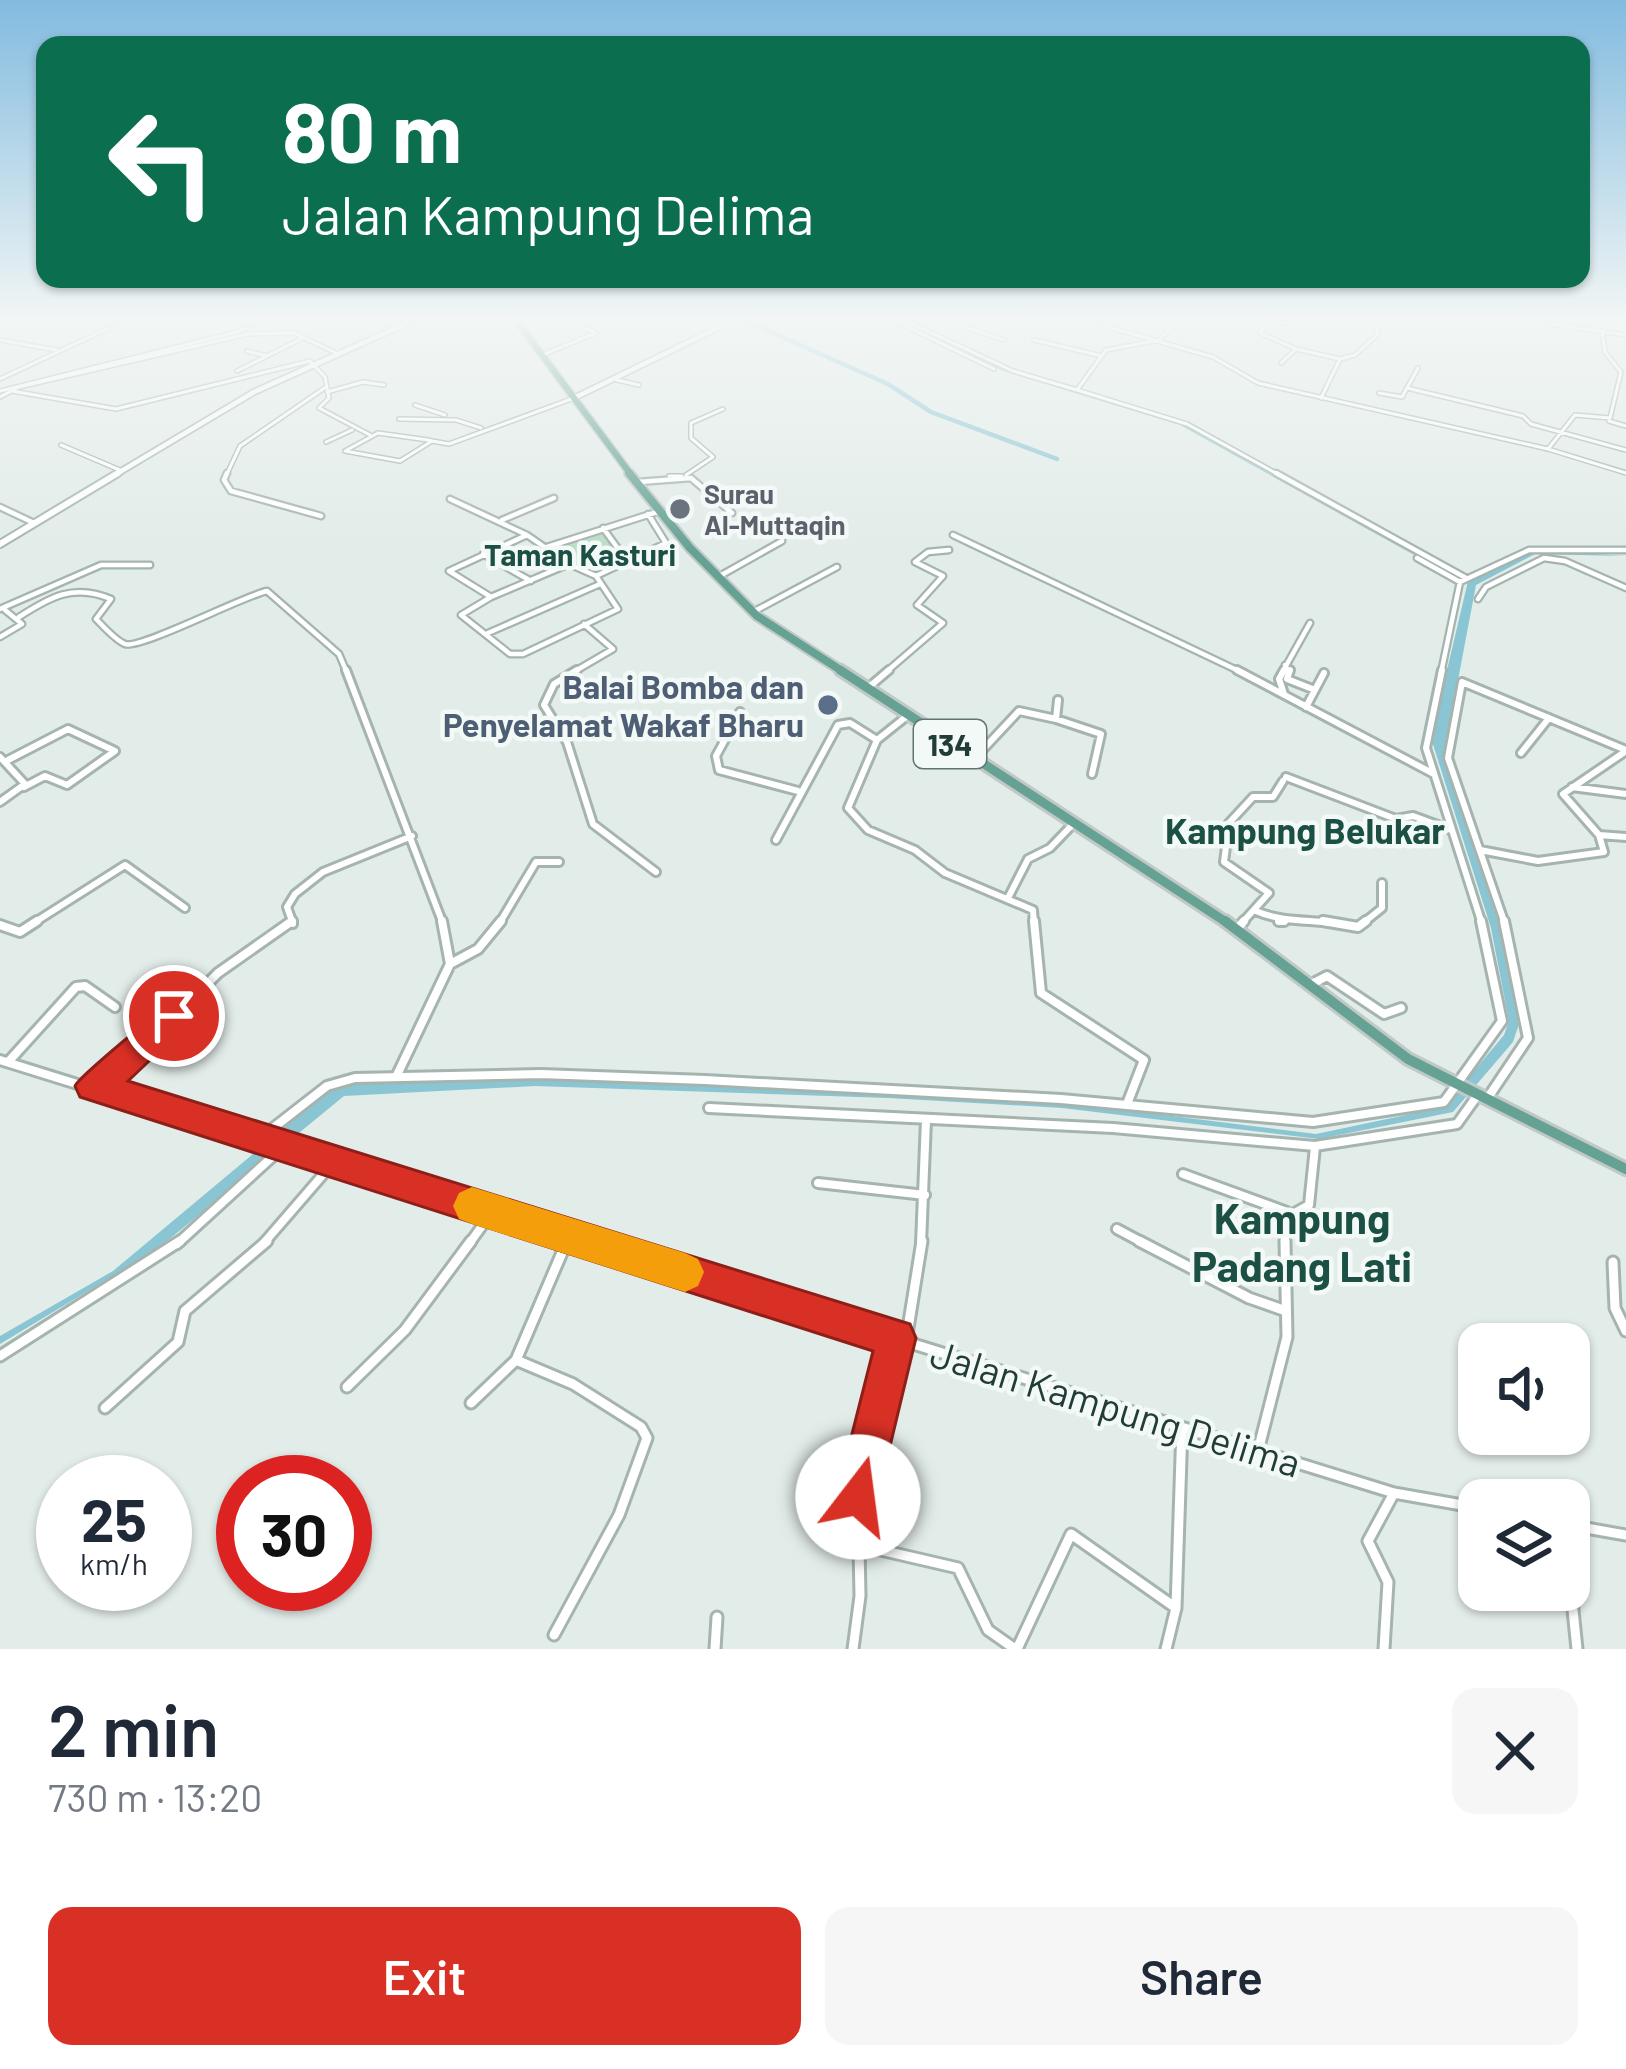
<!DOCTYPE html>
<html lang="en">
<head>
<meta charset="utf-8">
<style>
	:root { --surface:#fff; --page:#f6f6f7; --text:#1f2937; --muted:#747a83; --accent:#d93025 }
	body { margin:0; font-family:Barlow,sans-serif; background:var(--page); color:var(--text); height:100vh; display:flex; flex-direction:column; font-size:45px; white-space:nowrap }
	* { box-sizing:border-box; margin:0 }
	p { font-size:39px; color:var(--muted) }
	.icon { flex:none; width:66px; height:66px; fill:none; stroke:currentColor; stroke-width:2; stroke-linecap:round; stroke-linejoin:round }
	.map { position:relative; height:1649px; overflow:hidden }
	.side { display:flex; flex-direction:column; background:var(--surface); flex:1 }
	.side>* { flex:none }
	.banner { position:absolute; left:36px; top:36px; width:1554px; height:252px; border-radius:24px; box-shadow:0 3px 9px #0004; background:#0b6e4f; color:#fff; overflow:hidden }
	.buttons { position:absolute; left:1458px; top:1323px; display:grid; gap:24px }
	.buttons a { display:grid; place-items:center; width:132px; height:132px; border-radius:24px; background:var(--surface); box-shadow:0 3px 9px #0004; font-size:60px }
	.speed { position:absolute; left:36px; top:1455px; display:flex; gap:24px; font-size:60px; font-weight:700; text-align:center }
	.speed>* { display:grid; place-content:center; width:156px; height:156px; border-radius:50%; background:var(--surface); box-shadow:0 3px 9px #0004; line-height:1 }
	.speed small { font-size:30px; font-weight:400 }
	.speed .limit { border:18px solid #d22; background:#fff; color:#111 }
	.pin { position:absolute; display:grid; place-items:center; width:102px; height:102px; color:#fff; margin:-51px; border:6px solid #fff; border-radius:50%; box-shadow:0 3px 12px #0007 }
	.me { position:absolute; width:132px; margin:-66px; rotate:15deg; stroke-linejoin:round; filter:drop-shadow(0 0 9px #0008) }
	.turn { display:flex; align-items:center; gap:42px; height:252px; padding:0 48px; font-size:54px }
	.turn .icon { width:156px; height:156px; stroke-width:2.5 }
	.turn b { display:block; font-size:84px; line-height:102px }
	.round { display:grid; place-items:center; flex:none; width:126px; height:126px; border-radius:24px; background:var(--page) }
	.head { display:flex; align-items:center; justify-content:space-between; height:204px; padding:0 48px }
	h1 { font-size:72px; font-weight:600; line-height:90px }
	.primary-button { display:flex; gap:24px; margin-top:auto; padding:24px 48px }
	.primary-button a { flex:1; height:138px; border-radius:24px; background:var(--accent); color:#fff; font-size:48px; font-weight:600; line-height:138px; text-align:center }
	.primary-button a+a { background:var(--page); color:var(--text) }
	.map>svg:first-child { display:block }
	.green { fill:#badec5 }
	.water { fill:#89c5d2 }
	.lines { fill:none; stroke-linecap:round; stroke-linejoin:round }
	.canal { stroke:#89c5d2; stroke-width:4.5 }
	.minor-far4-casing { stroke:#a5b4af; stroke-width:6 }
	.minor-far3-casing { stroke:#a5b4af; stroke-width:9 }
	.minor-far2-casing { stroke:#a5b4af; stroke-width:12 }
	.minor-far1-casing { stroke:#a5b4af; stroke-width:14 }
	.minor-casing { stroke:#a5b4af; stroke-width:15 }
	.tertiary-far1-casing { stroke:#a5b4af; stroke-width:8 }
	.tertiary-casing { stroke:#a5b4af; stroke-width:10 }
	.primary-far3-casing { stroke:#c1c9c7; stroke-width:9 }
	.primary-far2-casing { stroke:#c1c9c7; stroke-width:12 }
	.primary-far1-casing { stroke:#c1c9c7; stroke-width:15 }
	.primary-casing { stroke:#c1c9c7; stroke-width:16 }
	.minor-far4 { stroke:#fff; stroke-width:3 }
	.minor-far3 { stroke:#fff; stroke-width:4.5 }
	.minor-far2 { stroke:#fff; stroke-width:6 }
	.minor-far1 { stroke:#fff; stroke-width:8 }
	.minor { stroke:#fff; stroke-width:9 }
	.tertiary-far1 { stroke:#fff; stroke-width:4.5 }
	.tertiary { stroke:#fff; stroke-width:6 }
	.primary-far3 { stroke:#66a294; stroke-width:6 }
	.primary-far2 { stroke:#66a294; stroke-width:8 }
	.primary-far1 { stroke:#66a294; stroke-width:9 }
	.primary { stroke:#66a294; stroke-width:10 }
	.route { fill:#d93025; stroke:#8d1f18; stroke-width:3 }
	.slow { fill:#f59e0b }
	.worship-dot { fill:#6b7280; stroke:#f2f9f6; stroke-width:4.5 }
	.service-dot { fill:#5c6f8a; stroke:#f2f9f6; stroke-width:4.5 }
	.labels { text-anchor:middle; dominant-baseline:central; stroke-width:9; stroke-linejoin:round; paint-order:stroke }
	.far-worship-label { font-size:27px; font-weight:bold; fill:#5b616d; stroke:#f2f9f6; text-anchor:start }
	.far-neighbourhood-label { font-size:30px; font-weight:bold; fill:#1d5045; stroke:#f2f9f6 }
	.shield { fill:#f2f9f6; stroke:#607570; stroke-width:3 }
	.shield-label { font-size:30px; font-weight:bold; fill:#223d37 }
	.service-label { font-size:33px; font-weight:bold; fill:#4e5e75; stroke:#f2f9f6; text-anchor:end }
	.neighbourhood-label { font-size:36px; font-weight:bold; fill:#1d5045; stroke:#f2f9f6 }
	.near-street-label { font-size:39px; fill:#223d37; stroke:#f2f9f6 }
	.near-neighbourhood-label { font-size:42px; font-weight:bold; fill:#1d5045; stroke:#f2f9f6 }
</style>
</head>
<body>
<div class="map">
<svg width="1626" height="1649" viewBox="0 0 1626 1649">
	<rect width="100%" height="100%" fill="#e2ece8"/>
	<path class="green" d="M 603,528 L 627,561 L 596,576 L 544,548 Z"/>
	<path class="water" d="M 896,320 L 1009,371 L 1178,422 L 1459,580 L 1180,425 L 1003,371 Z
		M 1530,550 L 1626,556 L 1535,554 L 1476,585 L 1443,759 L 1501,930 L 1519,1024 L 1513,1042 L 1453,1112 L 1319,1139 L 1062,1108 L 888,1098 L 535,1086 L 344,1096 L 156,1250 L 0,1344 L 0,1336 L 113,1271 L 331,1089 L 344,1084 L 543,1077 L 1060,1102 L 1316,1134 L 1444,1107 L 1504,1035 L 1509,1021 L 1491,928 L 1431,738 L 1468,581 Z"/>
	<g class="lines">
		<path class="canal" d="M 744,320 L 888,384 L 931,412 L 1057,459"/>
		<g class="minor-far4-casing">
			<path id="minor-far4" d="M 116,320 L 160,320
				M 893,320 L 994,369
				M 904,320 L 1013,371 L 1077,390 L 1106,350 L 1159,340 L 1179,320
				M 968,320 L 959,325 L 1004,340
				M 1084,320 L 1213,357 L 1258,383 L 1548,449 L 1626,473
				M 1523,320 L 1626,335
				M 1290,323 L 1268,322 L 1260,333 L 1296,349
				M 0,340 L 56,350
				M 1034,340 L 1102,356
				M 247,351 L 267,356
				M 542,355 L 596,333 L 577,325
				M 1340,359 L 1355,355 L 1377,335 L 1379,320
				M 1281,363 L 1296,349 L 1340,359 L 1321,398
				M 237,371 L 303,338
				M 0,379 L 126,320
				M 617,380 L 639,385
				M 1407,388 L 1523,416 L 1531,424 L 1626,450
				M 1077,390 L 1187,424 L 1281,476
				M 0,391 L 237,332 L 260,320
				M 12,391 L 116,409 L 310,361 L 325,377 L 329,398 L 319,408 L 370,435
				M 327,392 L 363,382 L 384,385
				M 1379,393 L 1402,397 L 1418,368
				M 0,397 L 19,387 L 248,334 L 294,333 L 336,353
				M 415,405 L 445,415
				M 399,419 L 456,420 L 481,428
				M 1609,421 L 1626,426
				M 378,433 L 428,440 L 432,441 L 400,461 L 345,451 Z
				M 432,441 L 449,444 L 574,398
				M 326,442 L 352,430
				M 61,445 L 122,471
				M 1548,449 L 1575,415 L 1610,418 L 1621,372 L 1605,352 L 1602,331
				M 686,475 L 713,457 L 691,438 L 691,423 L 723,409
				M 226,476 L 240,446 L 326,387
				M 669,476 L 682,476"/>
		</g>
		<g class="minor-far3-casing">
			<path id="minor-far3" d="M 227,473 L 224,480 L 231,491 L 321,516
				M 1276,473 L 1466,578
				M 638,482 L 691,478 L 732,513
				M 450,499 L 527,535
				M 0,507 L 34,523
				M 502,520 L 554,498
				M 603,528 L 627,561
				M 527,535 L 569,564 L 491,597 L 449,571 Z
				M 953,535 L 1243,673
				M 544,548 L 660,511
				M 483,554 L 531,581
				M 1417,558 L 1460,582
				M 1544,558 L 1565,561 L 1626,588
				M 596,576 L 666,543 L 648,514
				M 718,577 L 782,541
				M 491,597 L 461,615 L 510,654 L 523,654 L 618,609 L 596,576 L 569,564
				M 1478,599 L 1486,587 L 1544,558
				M 0,609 L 101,565 L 150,565
				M 753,612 L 837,567
				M 19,617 C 50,597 74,583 111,599 L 96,619 C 104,627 115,640 125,644 C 139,650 243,596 267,591 L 339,654 L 347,673
				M 488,633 L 600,584
				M 0,637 L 22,624 L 5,610
				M 1285,665 L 1289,673
				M 572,673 L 613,649 L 584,624
				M 885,673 L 943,623 L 917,605 L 943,576 L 915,562 L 928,552 L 949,550
				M 1282,673 L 1310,623
				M 1441,673 L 1460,582 L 1529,550 L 1626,550"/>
		</g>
		<g class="minor-far2-casing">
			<path id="minor-far2" d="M 346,670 L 443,924
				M 577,670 L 554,684 L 544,705 L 567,742 L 593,824 L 656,872
				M 1237,670 L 1434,774
				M 1284,670 L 1279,679 L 1284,694
				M 1290,670 L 1287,679 L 1315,690
				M 1442,670 L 1426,748 L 1482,924
				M 869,687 L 889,670
				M 1306,707 L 1324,673
				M 740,712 L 716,756 L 719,770 L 798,791
				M 907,716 L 877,740 L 848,808 L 868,830 L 915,850 L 945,873 L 1033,910 L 1034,924
				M 1056,719 L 1101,734 L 1092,774
				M 1521,753 L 1549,718
				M 0,757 L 25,784 L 0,802
				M 976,757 L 1019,711 L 1056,719 L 1058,700
				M 8,760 L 68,729 L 115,751 L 67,785 L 45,776 L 24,787
				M 1286,777 L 1396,819 L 1413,816 L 1451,830
				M 1572,787 L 1626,794
				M 1599,835 L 1626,837
				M 776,840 L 838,725 L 850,723 L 877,740
				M 1480,850 L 1538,861 L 1604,852 L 1599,835 L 1563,794 L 1626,751
				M 1008,898 L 1028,859 L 1050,848 L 1073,824
				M 1256,911 C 1283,923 1310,919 1341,924
				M 32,924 L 125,865 L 185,908
				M 293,924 L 287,907 L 295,894 L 323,872 L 412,836
				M 499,924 L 536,862 L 559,862
				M 1241,924 L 1269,893 L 1224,862 L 1229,823 L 1253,797 L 1273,797 L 1283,781
				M 1362,924 L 1382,908 L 1382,883
				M 1505,924 L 1448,758 L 1462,682 L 1626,750"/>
		</g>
		<g class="minor-far1-casing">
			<path id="minor-far1" d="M 1034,921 L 1041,993 L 1144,1060 L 1127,1104
				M 1279,921 L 1284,921
				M 1323,921 L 1358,927 L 1366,921
				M 0,925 L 20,932 L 37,921
				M 1237,929 L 1244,921
				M 450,964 L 478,949 L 501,921
				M 1310,985 L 1327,976 L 1384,1014 L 1401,1008
				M 0,1060 L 591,1244
				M 9,1061 L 76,987 L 85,986 L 115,1007
				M 396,1077 L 450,964 L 442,921
				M 94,1085 L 128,1063 L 218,973 L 292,921
				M 1487,1099 L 1528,1038 L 1504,921
				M 709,1108 L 1113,1128 L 1315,1146 L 1457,1124 L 1477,1096
				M 259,1139 L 327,1086 L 355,1078 L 541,1074 L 705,1080 L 1061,1099 L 1313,1122 L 1444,1102 L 1502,1021 L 1481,921
				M 1183,1174 L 1287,1212
				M 818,1183 L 925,1195
				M 1117,1229 L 1145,1244
				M 177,1244 L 283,1147
				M 263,1244 L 333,1163
				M 469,1244 L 492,1212
				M 566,1244 L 569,1236
				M 921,1244 L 926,1120
				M 1285,1244 L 1284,1219 L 1309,1205 L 1315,1147"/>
		</g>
		<g class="minor-casing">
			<path id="minor" d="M 581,1241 L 1394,1493 L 1479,1508
				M 1139,1241 L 1249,1298 L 1286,1311
				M 1613,1262 L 1615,1308 L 1626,1331
				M 906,1341 L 922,1241
				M 0,1356 L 180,1241
				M 516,1360 L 573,1384 L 641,1427 L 647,1438 L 619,1515 L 554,1635
				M 347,1387 L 405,1330 L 471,1241
				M 471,1403 L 516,1360 L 567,1241
				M 105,1408 L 178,1342 L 185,1311 L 267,1241
				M 1258,1451 L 1287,1337 L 1285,1241
				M 1569,1525 L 1626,1535
				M 859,1545 L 958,1568 L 988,1630 L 1015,1649
				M 1569,1571 L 1577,1649
				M 715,1649 L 717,1617
				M 853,1649 L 860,1596 L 858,1497 L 896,1338
				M 1017,1649 L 1071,1534 L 1176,1608
				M 1166,1649 L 1176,1608 L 1182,1427
				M 1384,1649 L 1388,1582 L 1368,1541 L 1394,1493"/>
		</g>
		<g class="tertiary-far1-casing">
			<path id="tertiary-far1" d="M 574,398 L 734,320
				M 113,476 L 254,392 L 414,320"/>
		</g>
		<g class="tertiary-casing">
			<path id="tertiary" d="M 0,544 L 118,473"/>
		</g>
		<g class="primary-far3-casing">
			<path id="primary-far3" d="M 516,320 L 632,476"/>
		</g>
		<g class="primary-far2-casing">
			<path id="primary-far2" d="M 629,473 L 690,548 L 757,616 L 845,673"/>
		</g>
		<g class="primary-far1-casing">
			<path id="primary-far1" d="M 840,670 L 1229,924"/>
		</g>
		<g class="primary-casing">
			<path id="primary" d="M 1225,921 L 1408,1059 L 1626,1169"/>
		</g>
		<use href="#minor-far4" class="minor-far4"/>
		<use href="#minor-far3" class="minor-far3"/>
		<use href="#minor-far2" class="minor-far2"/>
		<use href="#minor-far1" class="minor-far1"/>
		<use href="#minor" class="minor"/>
		<use href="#tertiary-far1" class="tertiary-far1"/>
		<use href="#tertiary" class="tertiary"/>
		<use href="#primary-far3" class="primary-far3"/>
		<use href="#primary-far2" class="primary-far2"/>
		<use href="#primary-far1" class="primary-far1"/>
		<use href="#primary" class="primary"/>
	</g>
	<linearGradient id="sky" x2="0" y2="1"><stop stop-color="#82bbdf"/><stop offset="0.58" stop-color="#f2f6f5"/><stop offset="1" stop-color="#f2f6f5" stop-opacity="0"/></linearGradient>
	<rect width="1626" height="551" fill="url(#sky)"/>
	<path class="route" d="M 174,1002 L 186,1006 L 190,1016 L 186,1026 L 128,1081 L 910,1324 L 916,1338 L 874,1513 L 858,1519 L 843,1513 L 836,1497 L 873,1351 L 80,1097 L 75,1086 C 78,1078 164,1006 174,1002 Z"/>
	<path class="slow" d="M 472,1187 L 685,1253 L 698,1259 L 704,1272 L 698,1286 L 685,1292 L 472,1224 L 459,1219 L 453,1206 L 459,1193 Z"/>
	<circle class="worship-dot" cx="680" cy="509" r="12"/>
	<circle class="service-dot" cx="828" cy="705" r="12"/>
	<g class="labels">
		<g class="far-worship-label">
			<text x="704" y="493">Surau<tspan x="704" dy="31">Al-Muttaqin</tspan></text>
		</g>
		<g class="far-neighbourhood-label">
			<text x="580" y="554">Taman Kasturi</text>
		</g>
		<rect class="shield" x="914" y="720" width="72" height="48" rx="9"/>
		<g class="shield-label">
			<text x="950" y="744">134</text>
		</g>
		<g class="service-label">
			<text x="804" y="686">Balai Bomba dan<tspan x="804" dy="38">Penyelamat Wakaf Bharu</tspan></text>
		</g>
		<g class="neighbourhood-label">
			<text x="1305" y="829">Kampung Belukar</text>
		</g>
		<g class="near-street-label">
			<text transform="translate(1116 1407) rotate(17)">Jalan Kampung Delima</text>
		</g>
		<g class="near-neighbourhood-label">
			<text x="1302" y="1217">Kampung<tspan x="1302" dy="48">Padang Lati</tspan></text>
		</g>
	</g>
</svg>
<div class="buttons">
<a><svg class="icon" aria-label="sound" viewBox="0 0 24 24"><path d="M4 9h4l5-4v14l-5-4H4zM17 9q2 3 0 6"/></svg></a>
<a><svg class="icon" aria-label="layers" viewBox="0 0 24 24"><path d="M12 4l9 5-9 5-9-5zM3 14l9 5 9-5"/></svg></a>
</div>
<div class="speed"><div>25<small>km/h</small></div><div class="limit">30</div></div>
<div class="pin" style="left:174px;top:1016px;background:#d93025"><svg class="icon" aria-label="arrive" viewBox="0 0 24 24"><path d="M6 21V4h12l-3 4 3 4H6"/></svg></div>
<svg class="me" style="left:858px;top:1497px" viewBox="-20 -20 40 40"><circle r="19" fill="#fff"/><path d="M0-13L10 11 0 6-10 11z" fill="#d93025"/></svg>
<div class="banner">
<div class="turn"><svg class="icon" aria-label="left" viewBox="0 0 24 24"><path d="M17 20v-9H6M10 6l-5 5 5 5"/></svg><div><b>80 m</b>Jalan Kampung Delima</div></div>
</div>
</div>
<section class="side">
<div class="head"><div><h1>2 min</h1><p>730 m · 13:20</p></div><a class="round"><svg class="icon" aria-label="close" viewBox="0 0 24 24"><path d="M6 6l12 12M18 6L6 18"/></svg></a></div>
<div class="primary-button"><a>Exit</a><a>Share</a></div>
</section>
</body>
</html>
